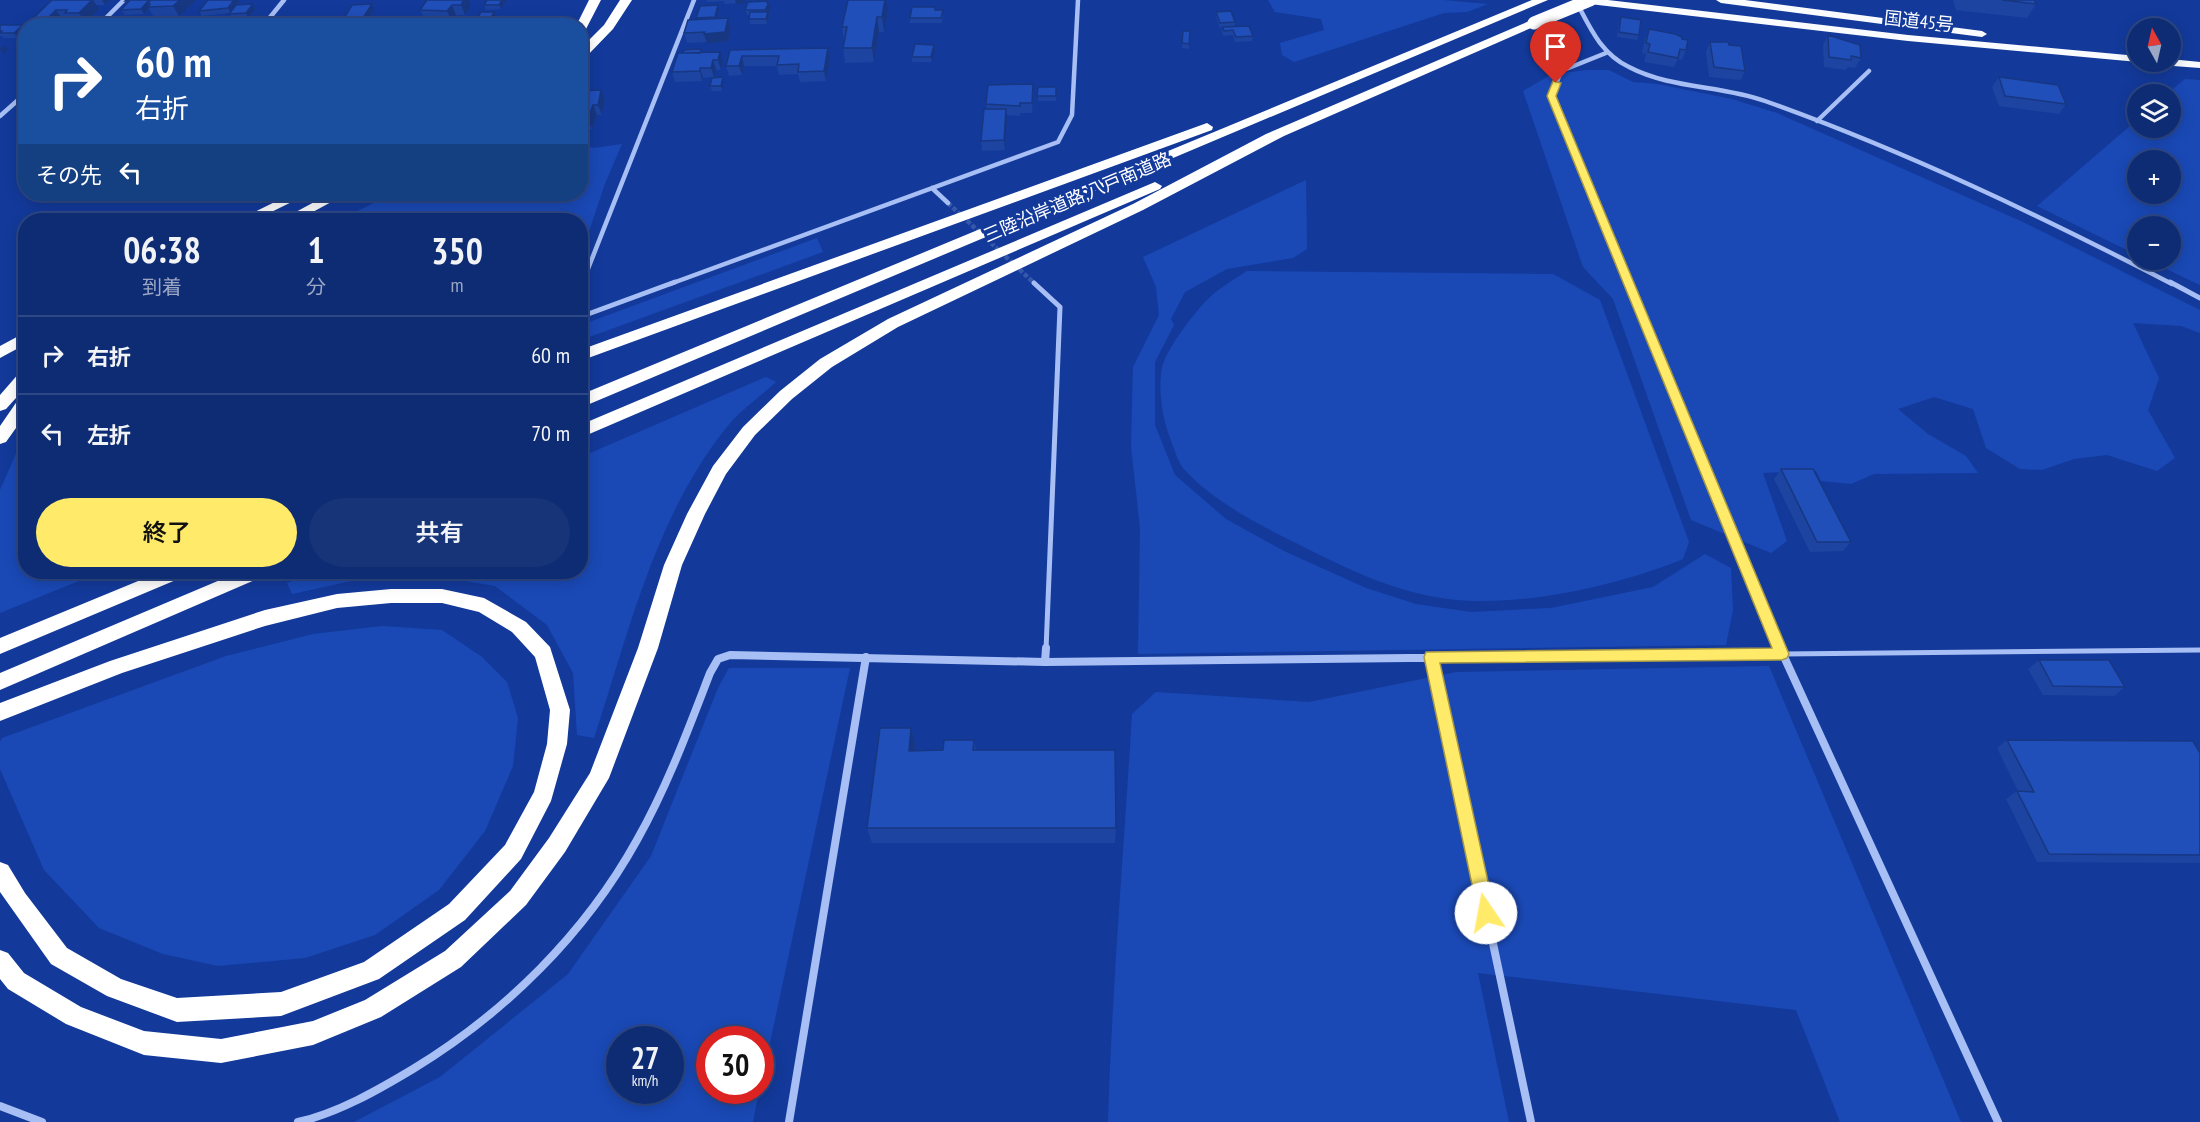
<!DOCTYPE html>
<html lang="ja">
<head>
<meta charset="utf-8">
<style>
	:root { --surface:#0e2c74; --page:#173479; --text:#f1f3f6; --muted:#9ba7c5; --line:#2e4886; --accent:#ffea6a }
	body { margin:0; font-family:"PT Sans Narrow","Noto Sans JP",sans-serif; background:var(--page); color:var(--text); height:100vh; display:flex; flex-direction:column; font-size:22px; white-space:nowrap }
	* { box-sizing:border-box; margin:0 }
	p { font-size:20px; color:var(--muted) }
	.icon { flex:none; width:33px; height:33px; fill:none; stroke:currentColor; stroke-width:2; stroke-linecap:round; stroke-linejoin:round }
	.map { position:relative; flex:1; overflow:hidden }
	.panel { position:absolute; left:18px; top:213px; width:570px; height:366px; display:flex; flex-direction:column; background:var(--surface); border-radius:24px; box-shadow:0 3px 15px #0003,0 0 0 2px var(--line) }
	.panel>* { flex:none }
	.top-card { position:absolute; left:18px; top:18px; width:570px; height:183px; border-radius:24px; box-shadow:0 3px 15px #0003,0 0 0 2px var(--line); background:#1a4fa0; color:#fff; overflow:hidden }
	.needle { width:39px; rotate:352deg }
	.controls { position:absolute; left:2127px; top:18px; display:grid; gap:12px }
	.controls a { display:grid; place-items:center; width:54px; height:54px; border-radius:50%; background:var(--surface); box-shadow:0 3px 15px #0003,0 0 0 2px var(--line); font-size:30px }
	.speed { position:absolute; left:606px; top:1026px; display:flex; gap:12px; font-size:30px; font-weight:700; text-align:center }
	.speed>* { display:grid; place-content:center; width:78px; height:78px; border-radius:50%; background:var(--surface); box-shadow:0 3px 15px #0003,0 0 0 2px var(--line); line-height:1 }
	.speed small { font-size:15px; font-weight:400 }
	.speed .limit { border:9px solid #d22; background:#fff; color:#111 }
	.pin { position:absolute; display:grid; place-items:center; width:51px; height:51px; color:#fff; margin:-62px -26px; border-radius:50% 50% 50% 0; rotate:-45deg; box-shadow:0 0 6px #0007 }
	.pin .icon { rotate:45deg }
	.me { position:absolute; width:66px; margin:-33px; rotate:348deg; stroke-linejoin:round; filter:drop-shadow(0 0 4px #0008) }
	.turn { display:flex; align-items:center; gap:21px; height:126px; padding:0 18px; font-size:27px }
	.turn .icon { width:78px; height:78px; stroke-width:2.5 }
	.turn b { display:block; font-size:42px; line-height:51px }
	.then { display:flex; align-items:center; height:57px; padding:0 18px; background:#0003; gap:12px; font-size:22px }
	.eta { display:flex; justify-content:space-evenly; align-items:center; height:102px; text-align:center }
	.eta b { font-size:36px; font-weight:600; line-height:42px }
	.button { display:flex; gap:12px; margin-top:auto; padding:12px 18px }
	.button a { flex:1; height:69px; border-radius:36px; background:var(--accent); color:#111; font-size:24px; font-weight:600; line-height:69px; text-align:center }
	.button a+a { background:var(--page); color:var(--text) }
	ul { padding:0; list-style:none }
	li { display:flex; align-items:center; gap:18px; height:78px; padding:0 18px; border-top:2px solid var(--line) }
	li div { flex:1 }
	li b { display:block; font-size:22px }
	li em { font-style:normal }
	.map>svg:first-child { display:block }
	.green { fill:#1a49b6; fill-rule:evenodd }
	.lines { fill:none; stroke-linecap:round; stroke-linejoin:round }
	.minor-tunnel { stroke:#3658aa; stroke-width:4.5; stroke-dasharray:4.5 2; stroke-linecap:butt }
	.service { stroke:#a7bff4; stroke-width:5 }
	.minor-far2 { stroke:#a7bff4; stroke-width:4.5 }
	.minor-far1 { stroke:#a7bff4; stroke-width:5 }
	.minor { stroke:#a7bff4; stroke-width:8 }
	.trunk { fill:#fafbff; fill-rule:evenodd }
	.motorway { fill:#fff; fill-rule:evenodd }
	.motorway-bridge { stroke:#fff; stroke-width:13 }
	.wall { fill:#1c44a0 }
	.shaded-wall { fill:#173782 }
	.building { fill:#214fba; stroke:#173782; stroke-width:1.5 }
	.route { fill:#ffea6a; stroke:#a69845; stroke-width:1.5 }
	.labels { text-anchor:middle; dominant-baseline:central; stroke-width:6; stroke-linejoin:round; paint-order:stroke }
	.far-street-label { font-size:18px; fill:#fff; stroke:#133a9b }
</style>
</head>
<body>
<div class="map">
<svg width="2200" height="1122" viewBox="0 0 2200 1122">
	<rect width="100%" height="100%" fill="#133a9b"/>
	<path class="green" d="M 1268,0 L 1443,0 L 1488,4 L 1467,12 L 1444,13 L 1294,62 L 1282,55 L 1280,43 L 1324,30 L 1321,19 L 1275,12 Z
		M 1588,70 L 1609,70 L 1633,82 L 1657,84 L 1732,99 L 1777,113 L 2023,222 L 2200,310 L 2200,333 L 2181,326 L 2133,323 L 2159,378 L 2148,410 L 2175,458 L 2157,471 L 2107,455 L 2074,459 L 2042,470 L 2020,469 L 1986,448 L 1973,409 L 1934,397 L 1898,409 L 1928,434 L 1966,456 L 1978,473 L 1874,474 L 1851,484 L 1821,481 L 1816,471 L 1763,473 L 1787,541 L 1771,553 L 1691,520 L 1613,299 L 1583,267 L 1523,91 L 1552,74 Z
		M 2185,79 L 2200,80 L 2200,285 L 2147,260 L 2170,260 L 2170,226 L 2138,226 L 2137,255 L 2037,206 L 2137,120 L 2138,128 L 2170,128 L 2170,94 L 2167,94 ZM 2138,160 L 2170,160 L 2170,194 L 2138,194 Z
		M 622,144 L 604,186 L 581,256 L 580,220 L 339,220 L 392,194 L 580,194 L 581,145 L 594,148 Z
		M 1306,180 L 1307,249 L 1293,258 L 1227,269 L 1185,292 L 1171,319 L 1174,325 L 1155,362 L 1155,425 L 1175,475 L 1226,519 L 1284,551 L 1366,588 L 1416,604 L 1471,612 L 1551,608 L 1653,587 L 1705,554 L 1731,568 L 1733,610 L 1726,645 L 1138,654 L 1140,528 L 1131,446 L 1133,367 L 1159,315 L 1156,287 L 1143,257 Z
		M 817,238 L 823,252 L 581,340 L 581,325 Z
		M 1247,271 L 1553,274 L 1600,300 L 1689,542 L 1683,559 C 1617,586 1519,608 1448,599 C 1395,592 1347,569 1300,545 C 1261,526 1212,501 1183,468 C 1177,460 1173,445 1169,435 C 1162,417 1158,387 1162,368 C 1166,349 1196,310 1210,297 C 1221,287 1235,279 1247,271 Z
		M 766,377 L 776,382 C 760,397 739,411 726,428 C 655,517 629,632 594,738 L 577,735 L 573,673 L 547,625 L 495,586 L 412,572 L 356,580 L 292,594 L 287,583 L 315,572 L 580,572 L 581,457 Z
		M 25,433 L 26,572 L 101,572 L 0,613 L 0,490 Z
		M 382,626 L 442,630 L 482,657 L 507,682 L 518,718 L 513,766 L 485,831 L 439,890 L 375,935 L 305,958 L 218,966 L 163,954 L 99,928 L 44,870 L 0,769 L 0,742 L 2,738 L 226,656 L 313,634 Z
		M 1769,666 L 1961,1122 L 1840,1122 L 1796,1010 L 1478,973 L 1509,1122 L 1108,1122 C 1112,986 1124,850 1132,714 L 1156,692 L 1309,702 L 1456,672 Z
		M 729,668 L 850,668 L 761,1085 L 760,1040 L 710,1040 L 710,1090 L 759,1091 L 753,1122 L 354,1122 L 440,1077 L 568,974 L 651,856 L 718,688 ZM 620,1040 L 670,1040 L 670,1090 L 620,1090 Z"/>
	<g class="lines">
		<path class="minor-tunnel" d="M 948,203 L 1034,283"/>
		<path class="service" d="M 1783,654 L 2200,650"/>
		<path class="minor-far2" d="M 1578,5 C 1591,30 1602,54 1629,67 C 1671,89 1721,85 1765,101 C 1905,151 2041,216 2172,284
			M 98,26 L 124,0
			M 263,26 L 284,0
			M 1606,53 L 1561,71 L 1552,95 L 1630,284
			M 0,116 L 26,93
			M 1817,121 L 1869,71
			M 932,188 L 948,203
			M 582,284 L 694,0
			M 670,284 L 1058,142 L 1072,115 L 1078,0"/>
		<path class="minor-far1" d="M 1629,282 L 1780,650
			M 2170,282 L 2200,298
			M 1034,283 L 1060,307 L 1046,650
			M 580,289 L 583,282
			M 580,317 L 675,282"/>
		<path class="minor" d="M 1780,648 L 1998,1122
			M 1432,657 L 1531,1122
			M 1045,662 L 1046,648
			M 0,1106 L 42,1122
			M 298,1122 C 338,1113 378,1090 413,1069 C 505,1013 585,934 637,840 C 667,787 688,730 710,673 L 718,659 L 730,655 L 1045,662 L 1782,654
			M 789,1122 L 866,657"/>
		<path class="trunk" d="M 1576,0 L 1608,0 L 1908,35 L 2138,56 L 2138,62 L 2141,62 L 2138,62 L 1908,41 L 1581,3 Z
			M 1716,0 L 1745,0 L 1982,31 L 1987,34 L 1982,37 L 1721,3 Z
			M 2170,59 L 2200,62 L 2200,68 L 2160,65 L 2154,62 L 2170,62 Z"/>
		<path class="motorway" d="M 589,0 L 601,0 L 586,29 L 580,32 L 580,26 L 576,26 Z
			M 620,0 L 632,0 L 613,29 L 584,59 L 580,59 L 580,49 L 604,25 Z
			M 1532,0 L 1548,0 L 580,408 L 580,395 Z
			M 1534,19 L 1538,21 L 1538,25 L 1284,136 L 1143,210 L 898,327 L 832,367 L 792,399 L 755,435 L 726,474 L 705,514 L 682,565 L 658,648 L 609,778 L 565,852 L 526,905 L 461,967 L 381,1017 L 313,1045 L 221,1063 L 144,1055 L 66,1024 L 8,989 L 0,979 L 0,950 L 8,953 L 24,973 L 81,1007 L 144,1031 L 221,1039 L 313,1021 L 365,1000 L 445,951 L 510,891 L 549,838 L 590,773 L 638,648 L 664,565 L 687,514 L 713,466 L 743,427 L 780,391 L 820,359 L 888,319 L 1133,204 L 1266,134 Z
			M 1207,123 L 1213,127 L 1212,130 L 580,361 L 580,350 Z
			M 1155,182 L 1162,186 L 1160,189 L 580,438 L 580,425 Z
			M 291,194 L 308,194 L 255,220 L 238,220 Z
			M 329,194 L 346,194 L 298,220 L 281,220 Z
			M 26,332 L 26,344 L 0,358 L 0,346 Z
			M 26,371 L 26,387 L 6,409 L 0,411 L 0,395 L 20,372 Z
			M 26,395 L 26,414 L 6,442 L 0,444 L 0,426 L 20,397 Z
			M 160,572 L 186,572 L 183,577 L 0,654 L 0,638 Z
			M 239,572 L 265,572 L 262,577 L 0,690 L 0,673 Z
			M 391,589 L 442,589 L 484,598 L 526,622 L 550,647 L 570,710 L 567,744 L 551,801 L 521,859 L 465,920 L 379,979 L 281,1016 L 177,1022 L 107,996 L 51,964 L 0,892 L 0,862 L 8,865 L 25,893 L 67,948 L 121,979 L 177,998 L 281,992 L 364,962 L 449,904 L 505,845 L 534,792 L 547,744 L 550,710 L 535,657 L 512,632 L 479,612 L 442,603 L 391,603 L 337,608 L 265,626 L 122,673 L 0,721 L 0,703 L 110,661 L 265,610 L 337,594 Z"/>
		<path class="motorway-bridge" d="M 1534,23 L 1590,0"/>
	</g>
	<path class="wall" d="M 52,0 L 110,0 L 105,5 L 96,5 L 99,9 L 85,23 L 71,23 L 69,20 L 63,20 L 57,26 L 31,26 L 29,22 Z
		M 126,0 L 195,0 L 196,1 L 179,16 L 154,17 L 149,9 L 144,14 L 125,15 L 121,10 L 127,4 L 125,1 Z
		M 208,0 L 238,0 L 240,2 L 237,5 L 253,4 L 255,9 L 248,18 L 232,19 L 229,13 L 202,16 L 199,11 Z
		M 427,0 L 471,5 L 465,15 L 456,15 L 452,21 L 425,19 L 420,10 Z
		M 507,0 L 501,9 L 486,10 L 484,5 Z
		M 707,0 L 746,0 L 746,3 L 725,4 L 724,1 L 707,2 Z
		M 1953,0 L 2034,0 L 2036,4 L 2027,18 L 1956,10 Z
		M 768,3 L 769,3 L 771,8 L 768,12 L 769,16 L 767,24 L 750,24 L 749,19 L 750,15 L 747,15 L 745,10 Z
		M 935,7 L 936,10 L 943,15 L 942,23 L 910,23 L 910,18 Z
		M 374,9 L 366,23 L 359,23 L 358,26 L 342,26 L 341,23 Z
		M 719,10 L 717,19 L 731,28 L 728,41 L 707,44 L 706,42 L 687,43 L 684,33 L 696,19 L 696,18 Z
		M 888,11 L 884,32 L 879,32 L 874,62 L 845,63 L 843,48 L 844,42 L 842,27 Z
		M 1216,12 L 1235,22 L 1234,27 L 1253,36 L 1252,41 L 1235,42 L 1233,35 L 1223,36 L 1222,32 L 1223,27 L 1220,28 L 1216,17 Z
		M 1621,17 L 1639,35 L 1637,40 L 1617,37 L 1619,22 Z
		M 0,25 L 26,28 L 26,31 L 18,38 L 4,38 L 2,36 L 0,36 Z
		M 1649,29 L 1682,39 L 1686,50 L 1682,60 L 1678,59 L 1674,67 L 1644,62 L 1646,54 L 1642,53 L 1645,39 Z
		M 1183,31 L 1190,31 L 1189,49 L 1182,48 Z
		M 1828,35 L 1861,58 L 1855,68 L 1848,67 L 1846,70 L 1824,67 L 1823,45 Z
		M 1710,42 L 1729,45 L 1745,71 L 1741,80 L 1709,77 L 1706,52 Z
		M 934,45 L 935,50 L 932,62 L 912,62 L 912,57 Z
		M 828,48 L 830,58 L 826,81 L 800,82 L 798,74 L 779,75 L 777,66 L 744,66 L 742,75 L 729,76 L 726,66 L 730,50 Z
		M 702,53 L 723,62 L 721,70 L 716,70 L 714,77 L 703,78 L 702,81 L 675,82 L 672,72 Z
		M 1999,77 L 2066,104 L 2059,114 L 1999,106 L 1992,87 Z
		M 724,82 L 722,91 L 712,91 L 710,86 Z
		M 1038,87 L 1056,87 L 1056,101 L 1038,101 Z
		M 580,91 L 605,100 L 602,115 L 597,115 L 592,129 L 580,129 Z
		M 1033,94 L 1032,113 L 1020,113 L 1020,116 L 1006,115 L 1005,150 L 982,151 L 981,141 L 987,109 L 986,104 Z
		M 1781,469 L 1851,542 L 1843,551 L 1810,552 L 1774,479 Z
		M 2039,660 L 2125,687 L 2114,696 L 2043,695 L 2028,669 Z
		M 911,728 L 915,744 L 915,751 L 943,750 L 974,740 L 976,750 L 1116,828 L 1115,843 L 872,843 L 867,828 Z
		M 2007,740 L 2200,753 L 2200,863 L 2037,862 L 2006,799 L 2017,791 L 2018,791 L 1997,748 Z"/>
	<path class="shaded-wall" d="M 92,0 L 93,0 L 99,9 L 85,23 L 79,13 Z
		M 102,0 L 110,0 L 105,5 Z
		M 148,0 L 153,0 L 150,4 L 147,4 L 149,9 L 144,14 L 141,9 Z
		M 180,0 L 195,0 L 196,1 L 179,16 L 173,6 Z
		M 234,0 L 238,0 L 240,2 L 231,13 L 228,8 Z
		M 464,0 L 469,0 L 471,5 L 465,15 L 461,5 Z
		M 502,0 L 507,0 L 501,9 L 499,5 Z
		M 735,0 L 746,0 L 746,3 L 736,4 Z
		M 885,0 L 886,0 L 888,11 L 884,32 L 882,17 Z
		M 767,1 L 768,5 L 769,3 L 771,8 L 768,12 L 769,16 L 767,24 L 765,10 Z
		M 253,4 L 255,9 L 248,18 L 246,13 Z
		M 372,4 L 374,9 L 366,23 L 363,18 Z
		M 452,5 L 456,15 L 452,21 L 447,11 Z
		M 718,5 L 719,10 L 716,22 L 715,17 Z
		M 56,10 L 63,20 L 57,26 L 46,26 L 44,22 Z
		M 494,12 L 496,17 L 491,26 L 486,26 Z
		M 877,17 L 879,32 L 874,62 L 872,48 Z
		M 357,18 L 359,23 L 358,26 L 355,26 L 354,23 Z
		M 728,18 L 731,28 L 728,41 L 707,44 L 704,34 Z
		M 131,21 L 134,25 L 126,26 Z
		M 23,25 L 26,28 L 26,31 L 18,38 L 14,33 Z
		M 4,45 L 8,50 L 3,55 L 0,49 Z
		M 934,45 L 935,50 L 932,62 L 931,57 Z
		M 828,48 L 830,58 L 826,81 L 824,71 Z
		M 720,52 L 723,62 L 721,70 L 718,60 Z
		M 742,56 L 744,66 L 742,75 L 739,66 Z
		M 713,60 L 716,70 L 714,77 L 711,68 Z
		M 700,68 L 703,78 L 702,81 L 700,71 Z
		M 723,77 L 724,82 L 722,91 L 721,86 Z
		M 601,90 L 605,100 L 602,115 L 598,105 Z
		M 593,105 L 597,115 L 592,129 L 588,119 Z
		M 1006,109 L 1007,119 L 1005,150 L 1004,140 Z
		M 911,728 L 915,744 L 913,767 L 909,751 Z"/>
	<path class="building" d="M 52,0 L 92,0 L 79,13 L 65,13 L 67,10 L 56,10 L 44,22 L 29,22 Z
		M 126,0 L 149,0 L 141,9 L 121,10 L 129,1 L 125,1 Z
		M 151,0 L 180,0 L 173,6 L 148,7 L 150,4 L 147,4 Z
		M 208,0 L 234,0 L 228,8 L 199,11 Z
		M 427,0 L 464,0 L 461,5 L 452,5 L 447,11 L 420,10 Z
		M 487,0 L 502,0 L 499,5 L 484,5 Z
		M 848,0 L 885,0 L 882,17 L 877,17 L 872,48 L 843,48 L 847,27 L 842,27 Z
		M 2002,0 L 2034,0 L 2036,4 Z
		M 767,1 L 767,3 L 769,3 L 765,10 L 745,10 L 748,2 Z
		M 253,4 L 246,13 L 229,14 L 236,5 Z
		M 372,4 L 363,18 L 357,18 L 354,23 L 341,23 L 352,5 Z
		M 718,5 L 715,17 L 696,18 L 700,6 Z
		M 912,7 L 935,7 L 935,10 L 943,10 L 941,18 L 910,18 Z
		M 1231,11 L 1235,22 L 1220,23 L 1216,12 Z
		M 481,12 L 494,12 L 486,26 L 473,26 Z
		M 750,12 L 768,12 L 766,19 L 749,19 Z
		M 1621,17 L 1641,20 L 1639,35 L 1619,32 Z
		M 728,18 L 725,32 L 704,34 L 705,32 L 684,33 L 688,20 Z
		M 123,21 L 131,21 L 126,26 L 118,26 Z
		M 0,25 L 23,25 L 14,33 L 0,33 L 2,31 L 0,31 Z
		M 1249,26 L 1253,36 L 1236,37 L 1233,30 L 1224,31 L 1223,27 Z
		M 1649,29 L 1675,34 L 1682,37 L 1682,39 L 1688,40 L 1686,50 L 1680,49 L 1678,58 L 1648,52 L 1650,44 L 1646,43 Z
		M 1183,31 L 1190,31 L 1189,44 L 1182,43 Z
		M 1828,35 L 1860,45 L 1861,58 L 1851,56 L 1851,60 L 1829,57 Z
		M 1710,42 L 1728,42 L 1729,45 L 1741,46 L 1745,71 L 1714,67 Z
		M 915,44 L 934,45 L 931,57 L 912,57 Z
		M 828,48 L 824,71 L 798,72 L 799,64 L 777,65 L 779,56 L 742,56 L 739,66 L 726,66 L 730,50 Z
		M 701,49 L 700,53 L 683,53 L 684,50 Z
		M 720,52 L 718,60 L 713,60 L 711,68 L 700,68 L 700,71 L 672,72 L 678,53 Z
		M 723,77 L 721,86 L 710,86 L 712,78 Z
		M 1999,77 L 2058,85 L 2066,104 L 2005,96 Z
		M 1033,84 L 1032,103 L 1020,103 L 1020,106 L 986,104 L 988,85 Z
		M 1038,87 L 1056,87 L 1056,96 L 1037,96 Z
		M 601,90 L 598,105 L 593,105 L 588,119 L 580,119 L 580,91 Z
		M 984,109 L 1006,109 L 1004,140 L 981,141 Z
		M 1781,469 L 1813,469 L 1851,542 L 1817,542 Z
		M 2039,660 L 2109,660 L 2125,687 L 2053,686 Z
		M 880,728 L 911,728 L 909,751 L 943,750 L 944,740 L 974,740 L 973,750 L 1115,750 L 1116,828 L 867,828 Z
		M 2007,740 L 2193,741 L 2200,753 L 2200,855 L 2049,854 L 2017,791 L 2034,792 Z"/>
	<path class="route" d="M 1553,81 L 1561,83 L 1556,96 L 1789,654 L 1787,658 L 1782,660 L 1440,663 L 1495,913 L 1492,918 L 1486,921 L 1480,918 L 1478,913 L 1424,657 L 1426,652 L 1772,648 L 1547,96 Z"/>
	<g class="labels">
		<g class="far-street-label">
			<text transform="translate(1919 21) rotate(6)">国道45号</text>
			<text transform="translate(1077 197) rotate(-23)">三陸沿岸道路;八戸南道路</text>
		</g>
	</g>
</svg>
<div class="controls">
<a><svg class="needle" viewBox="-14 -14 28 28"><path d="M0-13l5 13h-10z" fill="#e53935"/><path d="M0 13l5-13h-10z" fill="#9ba7c5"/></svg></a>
<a><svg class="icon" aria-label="layers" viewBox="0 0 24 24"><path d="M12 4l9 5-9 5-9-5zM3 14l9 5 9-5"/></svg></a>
<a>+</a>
<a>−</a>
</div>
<div class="speed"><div>27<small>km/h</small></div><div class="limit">30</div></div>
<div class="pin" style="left:1556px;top:83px;background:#d93025"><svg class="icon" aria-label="arrive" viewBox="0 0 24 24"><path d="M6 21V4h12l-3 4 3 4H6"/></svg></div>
<svg class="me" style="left:1486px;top:913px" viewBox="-20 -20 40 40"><circle r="19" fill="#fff"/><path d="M0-13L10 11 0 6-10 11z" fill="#ffea6a"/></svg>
<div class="top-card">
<div class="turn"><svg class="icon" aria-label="right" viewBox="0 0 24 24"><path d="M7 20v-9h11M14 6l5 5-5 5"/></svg><div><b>60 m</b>右折</div></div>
<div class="then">その先<svg class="icon" aria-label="left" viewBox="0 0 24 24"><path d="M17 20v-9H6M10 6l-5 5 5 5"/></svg></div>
</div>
<section class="panel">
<div class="eta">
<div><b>06:38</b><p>到着</p></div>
<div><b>1</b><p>分</p></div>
<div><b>350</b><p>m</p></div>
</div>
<ul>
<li><svg class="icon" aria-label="right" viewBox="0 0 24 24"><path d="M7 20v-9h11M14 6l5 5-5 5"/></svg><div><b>右折</b></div><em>60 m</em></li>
<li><svg class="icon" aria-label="left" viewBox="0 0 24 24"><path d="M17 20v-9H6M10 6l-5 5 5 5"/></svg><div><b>左折</b></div><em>70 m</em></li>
</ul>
<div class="button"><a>終了</a><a>共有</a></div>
</section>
</div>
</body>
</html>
